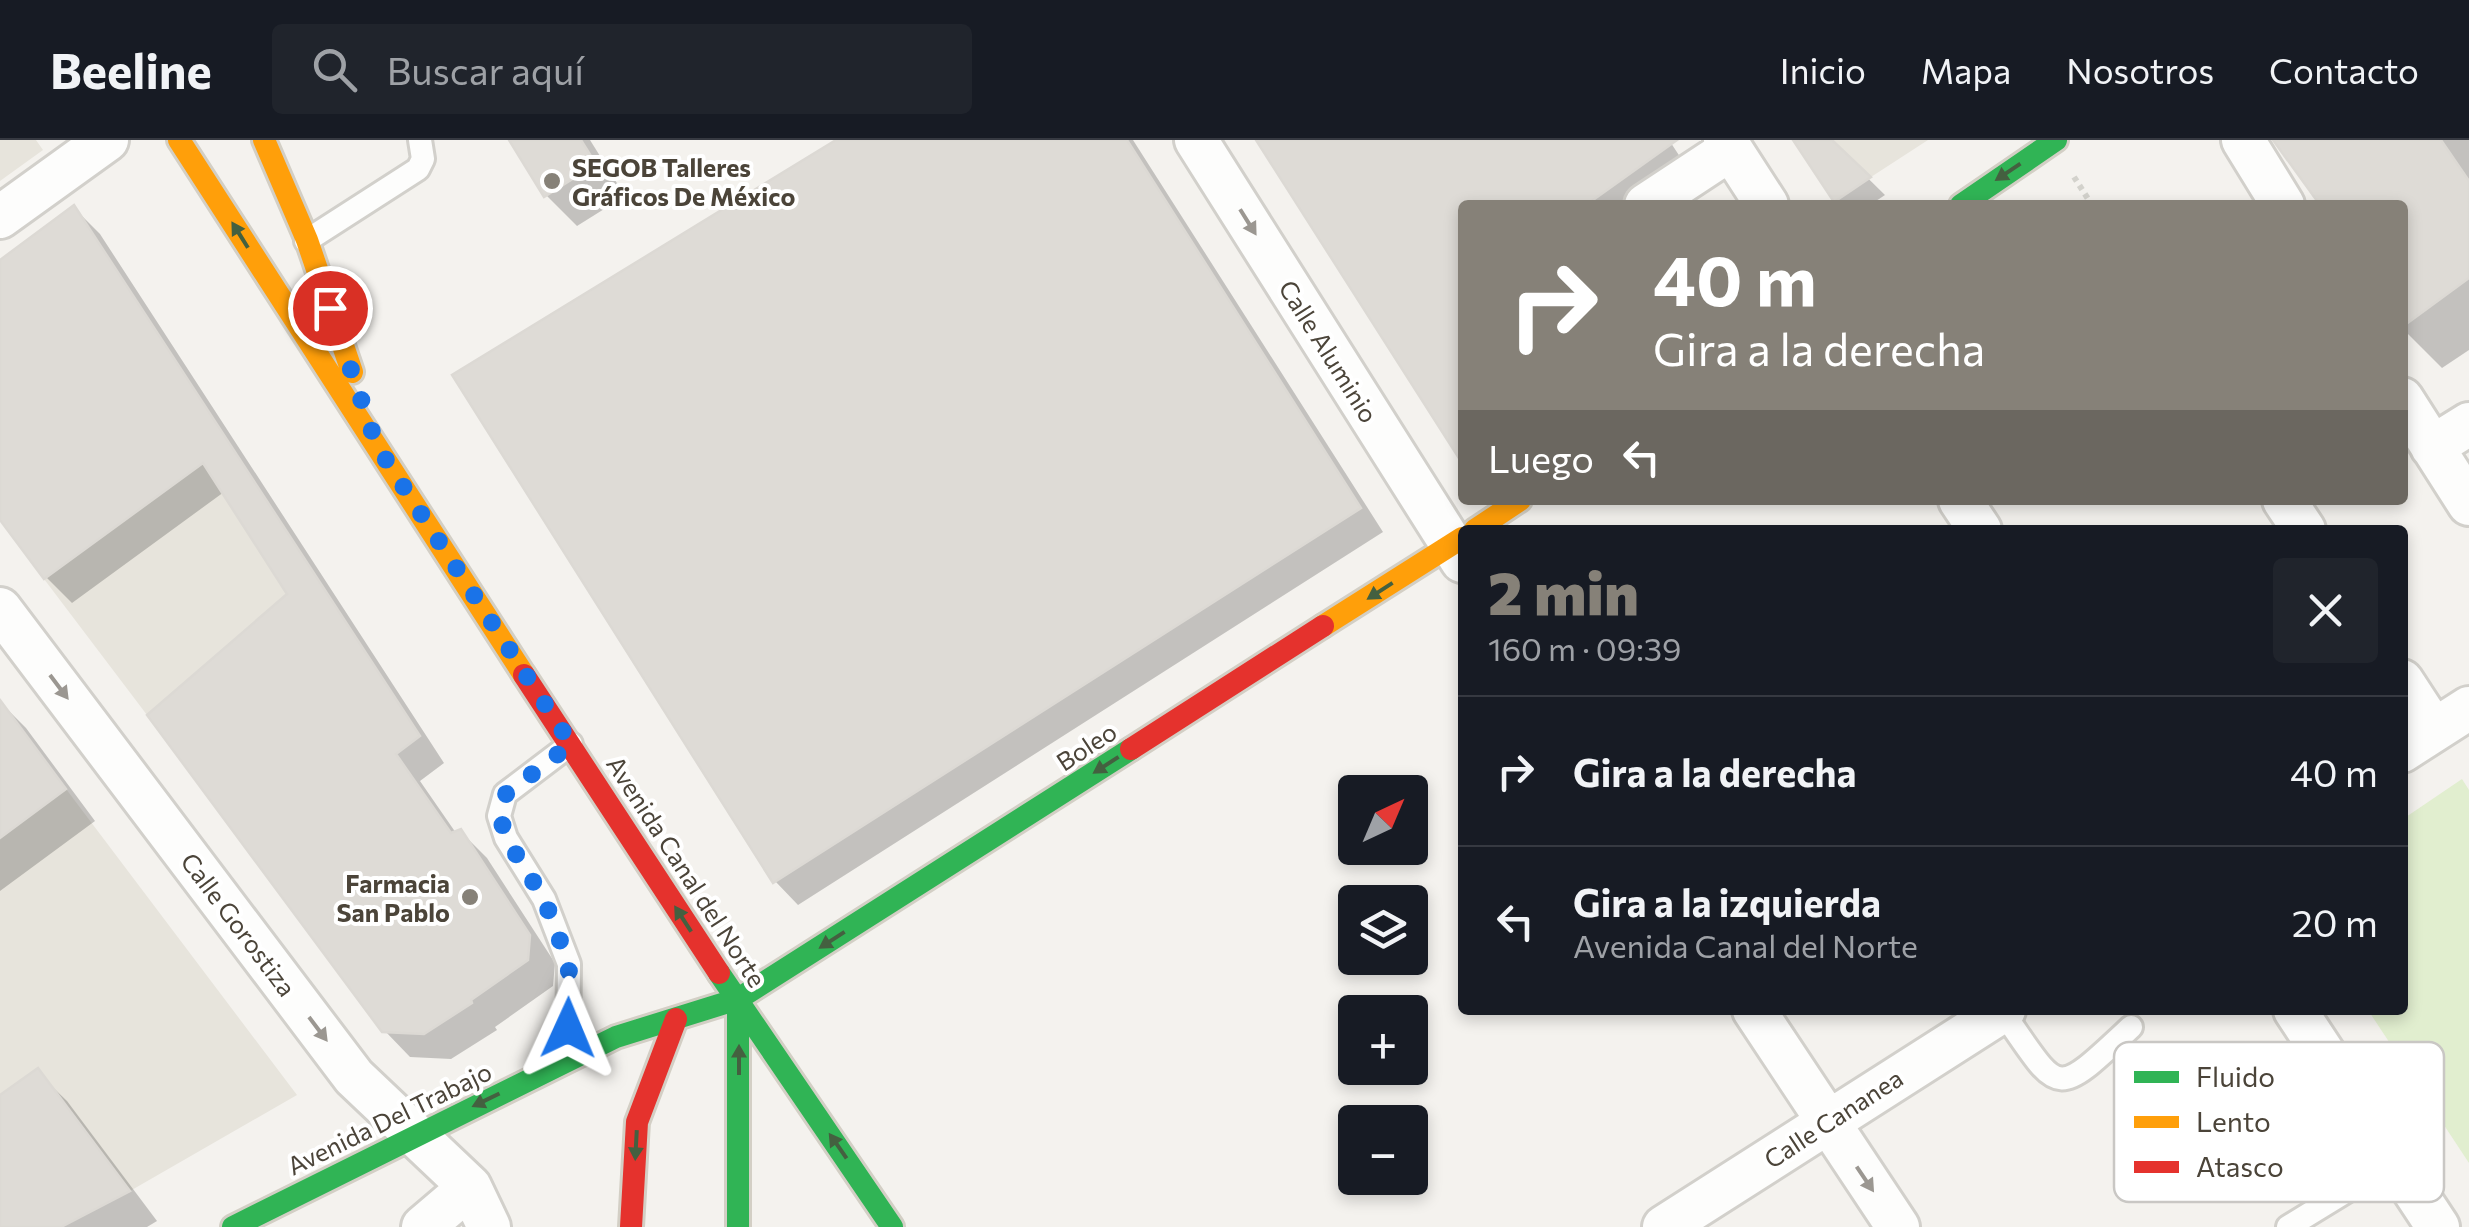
<!DOCTYPE html>
<html lang="es">
<head>
<meta charset="utf-8">
<style>
	:root { --surface:#171b24; --page:#20242c; --text:#f1f3f6; --muted:#9ea1a6; --line:#363941; --accent:#868178 }
	body { margin:0; font-family:Commissioner,sans-serif; background:var(--page); color:var(--text); height:100vh; display:flex; flex-direction:column; font-size:38px; white-space:nowrap }
	* { box-sizing:border-box; margin:0 }
	p { font-size:32px; color:var(--muted) }
	.icon { flex:none; width:55px; height:55px; fill:none; stroke:currentColor; stroke-width:2; stroke-linecap:round; stroke-linejoin:round }
	.map { position:relative; flex:1; overflow:hidden }
	.panel { position:absolute; left:1458px; top:385px; width:950px; height:490px; display:flex; flex-direction:column; background:var(--surface); border-radius:10px; box-shadow:0 5px 15px #0003 }
	.panel>* { flex:none }
	.guide { position:absolute; left:1458px; top:60px; width:950px; height:305px; border-radius:10px; box-shadow:0 5px 15px #0003; background:#868178; color:#fff; overflow:hidden }
	.needle { width:65px; rotate:44deg }
	.fabs { position:absolute; left:1338px; top:635px; display:grid; gap:20px }
	.fabs a { display:grid; place-items:center; width:90px; height:90px; border-radius:10px; background:var(--surface); box-shadow:0 5px 15px #0003; font-size:50px }
	.pin { position:absolute; display:grid; place-items:center; width:85px; height:85px; color:#fff; margin:-42px; border:5px solid #fff; border-radius:50%; box-shadow:0 2px 10px #0007 }
	.me { position:absolute; width:110px; margin:-55px; rotate:1deg; stroke-linejoin:round; filter:drop-shadow(0 0 8px #0008) }
	.turn { display:flex; align-items:center; gap:35px; height:210px; padding:0 30px; font-size:45px }
	.turn .icon { width:130px; height:130px; stroke-width:2.5 }
	.turn b { display:block; font-size:70px; line-height:85px }
	.then { display:flex; align-items:center; height:95px; padding:0 30px; background:#0003; gap:20px; font-size:38px }
	.round { display:grid; place-items:center; flex:none; width:105px; height:105px; border-radius:10px; background:var(--page) }
	.overview { display:flex; align-items:center; justify-content:space-between; height:170px; padding:0 30px }
	h1 { font-size:60px; font-weight:800; line-height:75px; color:var(--accent) }
	ul { padding:0; list-style:none }
	li { display:flex; align-items:center; gap:30px; height:150px; padding:0 30px; border-top:2px solid var(--line) }
	li div { flex:1 }
	li b { display:block; font-size:38px }
	li em { font-style:normal }
	header { display:flex; align-items:center; gap:60px; box-sizing:border-box; height:140px; padding:0 50px; background:var(--surface); border-bottom:2px solid var(--line) }
	header strong { font-size:48px }
	nav { display:flex; gap:55px; margin-inline-start:auto; font-size:35px }
	.search { width:700px; height:90px; background:var(--page); display:flex; align-items:center; gap:25px; box-sizing:border-box; padding:0 35px; border-radius:10px; color:var(--muted); font-size:38px }
	.map>svg:first-child { display:block }
	.residential { fill:#e7e4dc }
	.green { fill:#e1eecf }
	.shadow { fill:#0003 }
	.building { fill:#dedbd6; stroke:#dcd9d4; stroke-width:2.5 }
	.lines { fill:none; stroke-linecap:round; stroke-linejoin:round }
	.lane-casing { stroke:#d2d0cb; stroke-width:28 }
	.street-casing { stroke:#d2d0cb; stroke-width:48 }
	.fast-casing { stroke:#d3cfc5; stroke-width:28 }
	.slow-casing { stroke:#d3cfc5; stroke-width:28 }
	.jam-casing { stroke:#d3cfc5; stroke-width:28 }
	.path { stroke:#d3d2cc; stroke-width:6; stroke-dasharray:5 5; stroke-linecap:butt }
	.lane { stroke:#fdfdfc; stroke-width:22 }
	.street { stroke:#fdfdfc; stroke-width:42 }
	.fast { stroke:#30b455; stroke-width:22 }
	.slow { stroke:#ff9f0a; stroke-width:22 }
	.jam { stroke:#e5322d; stroke-width:22 }
	.oneway { fill:#446040 }
	.oneway2 { fill:#9b9791 }
	.route { stroke:#1a73e8; stroke-width:18; stroke-dasharray:0 32.4 }
	.poi-dot { fill:#868178; stroke:#fff; stroke-width:4 }
	.labels { text-anchor:middle; dominant-baseline:central; stroke-width:8; stroke-linejoin:round; paint-order:stroke }
	.poi-label { font-size:25px; font-weight:bold; fill:#4b4439; stroke:#fff; text-anchor:start }
	.street-label { font-size:25px; fill:#4b4439; stroke:#fff }
	.key { fill:#fff; stroke:#c9c7c4; stroke-width:2.5 }
	.key-label { font-size:28px; fill:#4b4439 }
</style>
</head>
<body>
<header>
<strong>Beeline</strong>
<div class="search"><svg class="icon" aria-label="search" viewBox="0 0 24 24"><circle cx="10" cy="10" r="6"/><path d="M15 15l6 6"/></svg>Buscar aquí</div>
<nav><a>Inicio</a><a>Mapa</a><a>Nosotros</a><a>Contacto</a></nav>
</header>
<div class="map">
<svg width="2469" height="1087" viewBox="0 0 2469 1087">
	<rect width="100%" height="100%" fill="#f4f2ee"/>
	<path class="residential" d="M 0,0 L 36,0 L 43,10 L 0,41 Z
		M 1832,0 L 1928,0 L 1871,37 Z
		M 203,323 L 287,454 L 147,575 L 44,439 Z
		M 66,649 L 297,955 L 130,1051 L 38,929 L 0,955 L 0,698 Z"/>
	<path class="green" d="M 2462,639 L 2469,650 L 2469,1023 L 2368,870 L 2402,870 L 2403,679 Z"/>
	<path class="shadow" d="M 512,0 L 590,0 L 625,56 L 577,86 L 546,55 Z
		M 841,0 L 1133,0 L 1383,392 L 798,765 L 775,741 Z
		M 1259,0 L 1669,0 L 1688,29 L 1638,65 L 1462,65 L 1462,314 Z
		M 1796,0 L 1829,0 L 1885,55 L 1870,65 L 1840,65 Z
		M 2277,0 L 2469,0 L 2469,210 L 2442,228 L 2402,188 L 2402,65 L 2318,65 L 2315,61 L 2319,59 Z
		M 74,68 L 100,94 L 444,623 L 420,641 L 456,693 L 461,692 L 487,718 L 555,823 L 553,846 L 495,887 L 497,890 L 451,919 L 410,917 L 384,890 L 290,454 L 224,352 L 72,463 L 46,437 L 0,376 L 0,123 Z
		M 0,562 L 26,588 L 95,681 L 0,751 Z
		M 37,932 L 67,961 L 157,1081 L 147,1087 L 0,1087 L 0,958 Z"/>
	<path class="building" d="M 509,0 L 581,0 L 596,24 L 544,57 Z
		M 836,0 L 1127,0 L 1361,368 L 773,743 L 452,235 Z
		M 1256,0 L 1677,0 L 1586,65 L 1462,65 L 1462,152 L 1459,155 L 1462,161 L 1462,323 Z
		M 1793,0 L 1832,0 L 1871,37 L 1834,62 Z
		M 2273,0 L 2441,0 L 2469,41 L 2469,138 L 2402,187 L 2402,65 L 2320,65 Z
		M 74,65 L 420,596 L 396,614 L 451,693 L 461,689 L 530,795 L 528,820 L 471,860 L 472,863 L 424,894 L 382,892 L 147,575 L 287,454 L 203,323 L 44,439 L 0,380 L 0,120 Z
		M 0,560 L 66,649 L 0,698 Z
		M 38,928 L 130,1051 L 61,1087 L 0,1087 L 0,955 Z"/>
	<g class="lines">
		<g class="lane-casing">
			<path id="lane" d="M 306,101 L 418,29 L 423,19 L 420,0
				M 2002,871 C 2061,956 2053,960 2131,887
				M 568,917 L 569,824 L 544,759 L 506,698 L 499,676 L 505,654 L 571,604
				M 2288,1087 L 2394,1022"/>
		</g>
		<g class="street-casing">
			<path id="street" d="M 1196,0 L 1462,421
				M 1725,0 L 1767,65
				M 2243,0 L 2283,65
				M 1646,65 L 1731,9
				M 0,77 L 107,0
				M 2402,259 L 2469,364
				M 2432,307 L 2469,284
				M 1960,360 L 1980,390
				M 2284,360 L 2304,390
				M 0,469 L 354,937 L 470,1047 L 489,1087
				M 2402,541 L 2434,590
				M 2402,611 L 2469,568
				M 1754,870 L 1898,1087
				M 2295,870 L 2438,1087
				M 423,1087 L 470,1047
				M 1664,1087 L 2004,870"/>
		</g>
		<g class="fast-casing">
			<path id="fast" d="M 1961,65 L 2056,0
				M 719,833 L 892,1087
				M 738,859 L 738,1087
				M 233,1087 L 616,897 L 738,859 L 1131,609"/>
		</g>
		<g class="slow-casing">
			<path id="slow" d="M 179,0 L 524,535
				M 264,0 L 307,100 L 352,232
				M 1475,390 L 1520,360
				M 1323,486 L 1462,398"/>
		</g>
		<g class="jam-casing">
			<path id="jam" d="M 524,535 L 719,833
				M 1131,609 L 1323,486
				M 631,1087 L 637,982 L 676,879"/>
		</g>
		<path class="path" d="M 2074,37 L 2092,65"/>
		<use href="#lane" class="lane"/>
		<use href="#street" class="street"/>
		<use href="#fast" class="fast"/>
		<use href="#slow" class="slow"/>
		<use href="#jam" class="jam"/>
	</g>
	<defs><path id="oneway-solid" d="M-6-.8H1V-3.2L6.5 0L1 3.2V.8H-6Z" transform="scale(2.5)"/></defs>
	<g class="oneway">
		<use href="#oneway-solid" transform="translate(2008 32) rotate(146)"/>
		<use href="#oneway-solid" transform="translate(240 95) rotate(-122)"/>
		<use href="#oneway-solid" transform="translate(1380 451) rotate(147)"/>
		<use href="#oneway-solid" transform="translate(1106 625) rotate(147)"/>
		<use href="#oneway-solid" transform="translate(683 779) rotate(-123)"/>
		<use href="#oneway-solid" transform="translate(832 800) rotate(147)"/>
		<use href="#oneway-solid" transform="translate(739 920) rotate(-90)"/>
		<use href="#oneway-solid" transform="translate(486 960) rotate(154)"/>
		<use href="#oneway-solid" transform="translate(636 1005) rotate(93)"/>
		<use href="#oneway-solid" transform="translate(838 1006) rotate(-125)"/>
	</g>
	<g class="oneway2">
		<use href="#oneway-solid" transform="translate(1248 82) rotate(58)"/>
		<use href="#oneway-solid" transform="translate(59 547) rotate(53)"/>
		<use href="#oneway-solid" transform="translate(318 889) rotate(53)"/>
		<use href="#oneway-solid" transform="translate(1865 1039) rotate(56)"/>
	</g>
	<g class="lines">
		<path class="route" d="M 330,168 L 377,306 L 571,604 L 506,654 L 500,676 L 506,698 L 544,759 L 569,824 L 568,888"/>
	</g>
	<g class="poi-dot">
		<circle cx="552" cy="41" r="10"/>
		<circle cx="470" cy="757" r="10"/>
	</g>
	<g class="labels">
		<g class="poi-label">
			<text x="572" y="27">SEGOB Talleres<tspan x="572" dy="29">Gráficos De México</tspan></text>
			<text x="450" y="743" text-anchor="end">Farmacia<tspan x="450" dy="29">San Pablo</tspan></text>
		</g>
		<g class="street-label">
			<text transform="translate(1329 211) rotate(58)">Calle Aluminio</text>
			<text transform="translate(1086 606) rotate(-33)">Boleo</text>
			<text transform="translate(687 731) rotate(57)">Avenida Canal del Norte</text>
			<text transform="translate(239 784) rotate(53)">Calle Gorostiza</text>
			<text transform="translate(389 978) rotate(-26)">Avenida Del Trabajo</text>
			<text transform="translate(1833 978) rotate(-33)">Calle Cananea</text>
		</g>
	</g>
	<rect x="2114" y="902" width="330" height="160" rx="15" class="key"/>
	<rect x="2134" y="931" width="45" height="12" fill="#30b455"/>
	<rect x="2134" y="976" width="45" height="12" fill="#ff9f0a"/>
	<rect x="2134" y="1021" width="45" height="12" fill="#e5322d"/>
	<g class="key-label">
		<text x="2196" y="947">Fluido</text>
		<text x="2196" y="992">Lento</text>
		<text x="2196" y="1037">Atasco</text>
	</g>
</svg>
<div class="fabs">
<a><svg class="needle" viewBox="-14 -14 28 28"><path d="M0-13l5 13h-10z" fill="#e53935"/><path d="M0 13l5-13h-10z" fill="#9ea1a6"/></svg></a>
<a><svg class="icon" aria-label="layers" viewBox="0 0 24 24"><path d="M12 4l9 5-9 5-9-5zM3 14l9 5 9-5"/></svg></a>
<a>+</a>
<a>−</a>
</div>
<div class="pin" style="left:330px;top:168px;background:#d93025"><svg class="icon" aria-label="arrive" viewBox="0 0 24 24"><path d="M6 21V4h12l-3 4 3 4H6"/></svg></div>
<svg class="me" style="left:568px;top:888px" viewBox="-20 -20 40 40"><path d="M0-17L14 15 0 8-14 15z" fill="#1a73e8" stroke="#fff" stroke-width="4"/></svg>
<div class="guide">
<div class="turn"><svg class="icon" aria-label="right" viewBox="0 0 24 24"><path d="M7 20v-9h11M14 6l5 5-5 5"/></svg><div><b>40 m</b>Gira a la derecha</div></div>
<div class="then">Luego<svg class="icon" aria-label="left" viewBox="0 0 24 24"><path d="M17 20v-9H6M10 6l-5 5 5 5"/></svg></div>
</div>
<section class="panel">
<div class="overview"><div><h1>2 min</h1><p>160 m · 09:39</p></div><a class="round"><svg class="icon" aria-label="close" viewBox="0 0 24 24"><path d="M6 6l12 12M18 6L6 18"/></svg></a></div>
<ul>
<li><svg class="icon" aria-label="right" viewBox="0 0 24 24"><path d="M7 20v-9h11M14 6l5 5-5 5"/></svg><div><b>Gira a la derecha</b></div><em>40 m</em></li>
<li><svg class="icon" aria-label="left" viewBox="0 0 24 24"><path d="M17 20v-9H6M10 6l-5 5 5 5"/></svg><div><b>Gira a la izquierda</b><p>Avenida Canal del Norte</p></div><em>20 m</em></li>
</ul>
</section>
</div>
</body>
</html>
